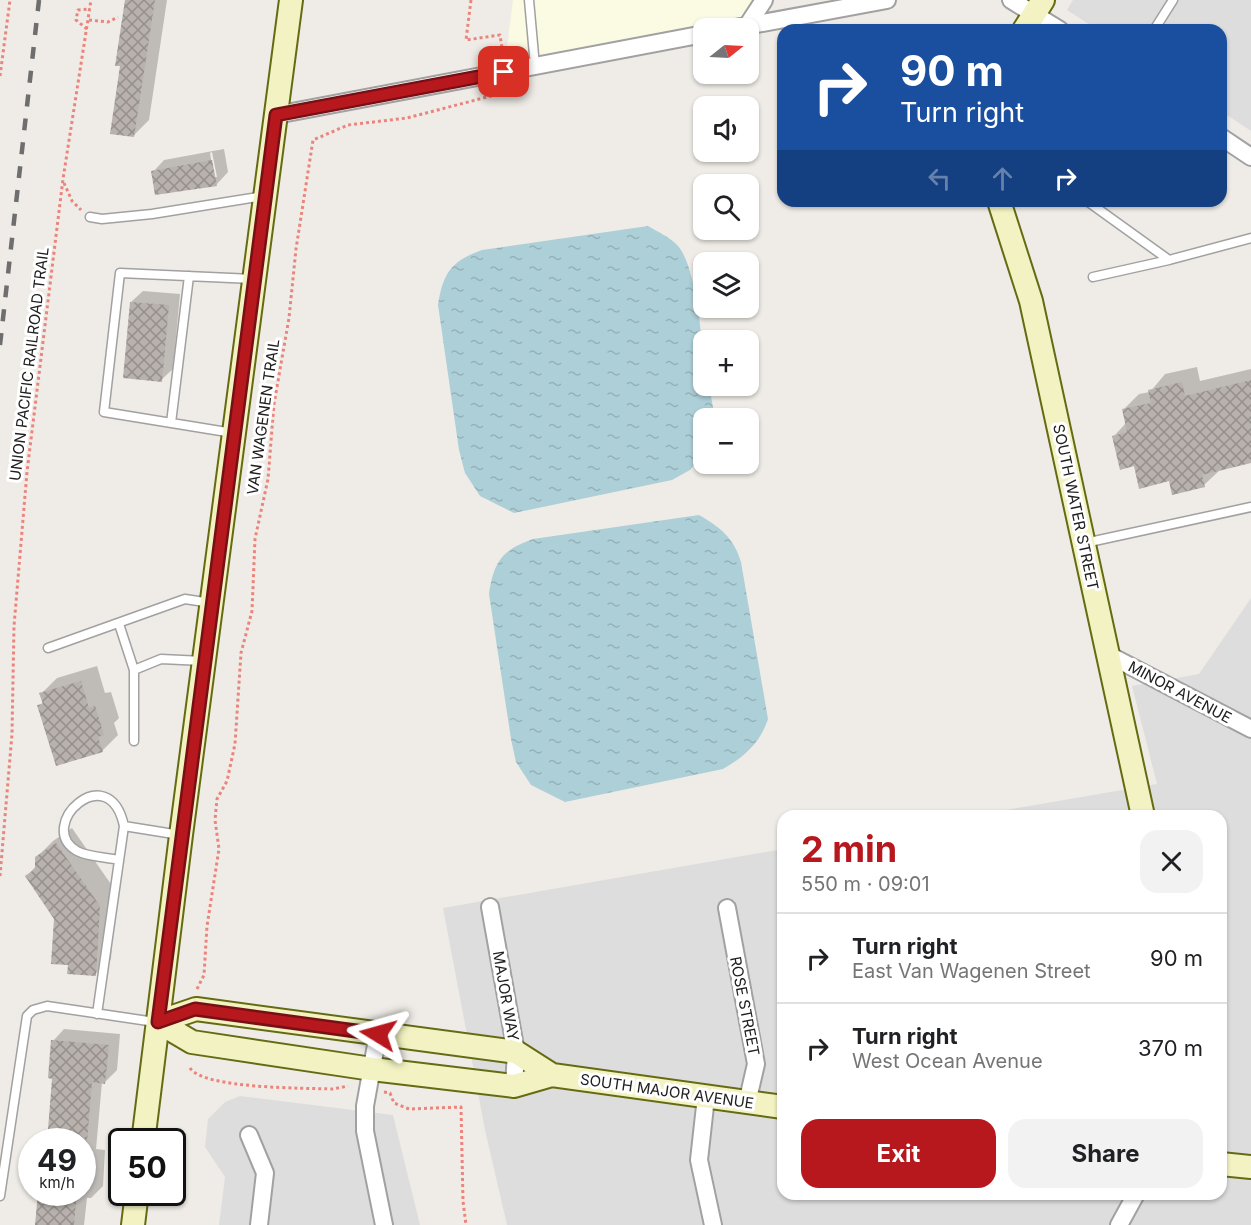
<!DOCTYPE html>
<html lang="en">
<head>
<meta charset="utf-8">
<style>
	:root { --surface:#fff; --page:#f2f2f2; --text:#202124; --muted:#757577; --line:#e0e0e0; --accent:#b7181e }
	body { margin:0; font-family:Inter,sans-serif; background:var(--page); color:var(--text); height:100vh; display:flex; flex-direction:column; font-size:22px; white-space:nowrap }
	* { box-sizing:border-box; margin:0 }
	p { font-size:20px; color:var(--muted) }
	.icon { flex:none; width:33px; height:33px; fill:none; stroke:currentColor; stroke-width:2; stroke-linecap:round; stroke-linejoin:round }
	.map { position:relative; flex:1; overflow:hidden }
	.side { position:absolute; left:777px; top:810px; width:450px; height:390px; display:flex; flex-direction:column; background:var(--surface); border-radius:18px; box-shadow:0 2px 4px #0004 }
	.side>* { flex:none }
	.top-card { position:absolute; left:777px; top:24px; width:450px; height:183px; border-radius:18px; box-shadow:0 2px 4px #0004; background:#1a4fa0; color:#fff; overflow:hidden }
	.needle { width:39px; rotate:72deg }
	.controls { position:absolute; left:693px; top:18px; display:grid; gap:12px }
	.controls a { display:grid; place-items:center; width:66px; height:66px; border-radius:12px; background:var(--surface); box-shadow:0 2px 4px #0004; font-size:30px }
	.speed { position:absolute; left:18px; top:1128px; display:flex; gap:12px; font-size:30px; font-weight:700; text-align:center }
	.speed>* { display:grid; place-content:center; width:78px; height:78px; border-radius:50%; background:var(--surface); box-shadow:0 2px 4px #0004; line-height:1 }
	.speed small { font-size:15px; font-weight:400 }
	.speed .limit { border:3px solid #111; border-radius:9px; background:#fff; color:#111 }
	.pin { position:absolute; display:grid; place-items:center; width:51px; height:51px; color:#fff; margin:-26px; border-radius:12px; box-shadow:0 3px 9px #0006 }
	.me { position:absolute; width:66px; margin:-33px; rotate:278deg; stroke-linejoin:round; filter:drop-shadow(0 0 4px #0008) }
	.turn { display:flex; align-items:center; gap:21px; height:126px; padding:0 24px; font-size:27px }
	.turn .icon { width:78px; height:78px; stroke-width:2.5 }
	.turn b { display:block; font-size:42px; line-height:51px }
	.lanes { display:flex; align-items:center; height:57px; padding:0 24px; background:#0003; justify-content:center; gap:30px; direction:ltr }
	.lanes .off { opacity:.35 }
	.round { display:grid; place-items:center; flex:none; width:63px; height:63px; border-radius:18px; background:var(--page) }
	.headline { display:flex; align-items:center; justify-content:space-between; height:102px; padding:0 24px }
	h1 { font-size:36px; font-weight:700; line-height:45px; color:var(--accent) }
	.primary-button { display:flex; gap:12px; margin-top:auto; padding:12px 24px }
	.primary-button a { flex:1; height:69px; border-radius:18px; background:var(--accent); color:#fff; font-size:24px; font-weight:700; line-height:69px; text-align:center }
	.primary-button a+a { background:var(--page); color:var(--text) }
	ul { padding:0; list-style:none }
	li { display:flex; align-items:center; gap:18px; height:90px; padding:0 24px; border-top:2px solid var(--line) }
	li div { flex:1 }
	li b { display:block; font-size:22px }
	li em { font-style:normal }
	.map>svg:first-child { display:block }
	.residential { fill:#dedddd }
	.education { fill:#fbfbe4 }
	.water { fill:url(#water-ripples) }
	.shadow { fill:#0003; fill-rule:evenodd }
	.building { fill:url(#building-cross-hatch) }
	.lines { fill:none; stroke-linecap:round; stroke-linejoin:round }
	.lane-casing { stroke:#a1a1a1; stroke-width:11 }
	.street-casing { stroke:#a1a1a1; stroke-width:20 }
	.secondary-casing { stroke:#656b12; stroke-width:26 }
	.path { stroke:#ea857d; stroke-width:3; stroke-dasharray:3 3; stroke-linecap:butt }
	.lane { stroke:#fff; stroke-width:8 }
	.street { stroke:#fff; stroke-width:16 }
	.secondary { stroke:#f2f2c2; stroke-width:22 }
	.rail { stroke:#6e6e6e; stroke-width:4.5; stroke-dasharray:12 12; stroke-linecap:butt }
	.route-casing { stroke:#771014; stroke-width:15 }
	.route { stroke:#b7181e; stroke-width:10 }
	.labels { text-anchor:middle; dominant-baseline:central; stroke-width:6; stroke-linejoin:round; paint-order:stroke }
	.street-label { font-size:15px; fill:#202020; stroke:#fff }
</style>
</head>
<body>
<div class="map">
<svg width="1251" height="1225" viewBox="0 0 1251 1225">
	<defs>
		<pattern id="water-ripples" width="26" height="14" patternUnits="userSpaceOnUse" patternTransform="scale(1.5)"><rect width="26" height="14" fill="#adcfd7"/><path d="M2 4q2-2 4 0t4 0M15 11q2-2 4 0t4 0" fill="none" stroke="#95b1b8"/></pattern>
		<pattern id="building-cross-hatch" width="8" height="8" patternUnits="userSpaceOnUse" patternTransform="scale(1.5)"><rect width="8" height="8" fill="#b8b1ad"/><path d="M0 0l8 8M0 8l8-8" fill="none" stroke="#95908c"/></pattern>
	</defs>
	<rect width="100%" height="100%" fill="#efece7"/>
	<path class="residential" d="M 1073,0 L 1251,0 L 1251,131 L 1221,111 L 1221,30 L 1098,30 L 1067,10 Z
		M 1251,598 L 1251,1225 L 507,1225 L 485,1130 L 443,908 L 783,849 L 783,1194 L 1221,1194 L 1221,816 L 971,816 L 1157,784 L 1132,686 L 1199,674 Z
		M 240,1096 L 393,1115 L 420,1225 L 219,1225 L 225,1177 L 205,1147 L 208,1119 L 225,1102 Z"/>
	<path class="education" d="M 513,0 L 764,0 L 735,28 L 704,28 L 504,72 Z"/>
	<path class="water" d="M 648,226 C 658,232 670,237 678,246 C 698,269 704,355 704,386 L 709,386 L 715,418 L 704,418 L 703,455 L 690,470 L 672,480 L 514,513 L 480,496 L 465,473 L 459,450 L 438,305 C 443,273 451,261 482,250 Z
		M 699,515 C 720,527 734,538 741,562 L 768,719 C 760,743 744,757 723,769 L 565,802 L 531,785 L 516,762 L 511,739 L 489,594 C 494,561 502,550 533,539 Z"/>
	<path class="shadow" d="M 126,0 L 167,0 L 149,120 L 133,136 L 121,65 Z
		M 224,149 L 228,172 L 217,184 L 153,172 L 164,160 ZM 212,152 L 217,177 L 214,177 L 210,153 Z
		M 143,291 L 180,294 L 173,369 L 161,380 L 131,302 Z
		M 1197,367 L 1200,381 L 1251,369 L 1251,462 L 1220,470 L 1204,485 L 1170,479 L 1135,464 L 1114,436 L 1126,423 L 1123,410 L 1139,394 L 1150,392 L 1165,374 Z
		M 97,666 L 105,693 L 111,692 L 119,718 L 114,723 L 118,735 L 102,751 L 39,706 L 44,701 L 41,694 L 57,678 Z
		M 72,828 L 115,890 L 111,959 L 95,974 L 69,964 L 55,919 L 27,876 L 36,866 L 37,857 L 53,841 Z
		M 64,1029 L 120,1034 L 117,1070 L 105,1082 L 102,1082 L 96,1149 L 105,1150 L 103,1186 L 91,1198 L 87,1198 L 84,1225 L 37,1225 L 39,1194 L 35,1192 L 82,1192 L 82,1142 L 54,1077 L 53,1041 Z"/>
	<path class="building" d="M 125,0 L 155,0 L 134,137 L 110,134 L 120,66 L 115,66 Z
		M 212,160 L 217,186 L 155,195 L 151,171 Z
		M 130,302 L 169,305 L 162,382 L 123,378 Z
		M 1251,380 L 1251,463 L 1202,475 L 1205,487 L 1172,495 L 1169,481 L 1139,489 L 1134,466 L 1120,470 L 1112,436 L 1127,432 L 1122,409 L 1151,403 L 1148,390 L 1182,382 L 1185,396 Z
		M 81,681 L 89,708 L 95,706 L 104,735 L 98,737 L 103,752 L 56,766 L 37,705 L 43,704 L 39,693 Z
		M 56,843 L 100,906 L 96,976 L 67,974 L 68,965 L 51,964 L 54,919 L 25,876 L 35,869 L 35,857 Z
		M 51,1040 L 109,1045 L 105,1084 L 92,1082 L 87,1142 L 47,1142 L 52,1079 L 48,1078 Z
		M 38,1192 L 77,1192 L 74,1225 L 35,1225 Z"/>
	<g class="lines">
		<g class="lane-casing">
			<path id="lane" d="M 529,0 L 535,66
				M 1154,30 L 1173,0
				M 1087,201 L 1169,260 L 1251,238
				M 90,217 L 102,219 L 152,214 L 264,196
				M 1093,277 L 1169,260
				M 171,423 L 189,276
				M 233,433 L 104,412 L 120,273 L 253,279
				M 1085,543 L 1251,507
				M 119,624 L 134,670 L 134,741
				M 48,648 L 185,599 L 211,603
				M 134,670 L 161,659 L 203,661
				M 124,826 L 180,835
				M 97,1014 L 124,826 C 109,756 34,826 77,851 C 88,857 106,857 119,860
				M 0,1196 L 27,1016 L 33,1010 L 47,1006 L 155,1022"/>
		</g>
		<g class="street-casing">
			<path id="street" d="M 1011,0 L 1060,30
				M 747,26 L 764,0
				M 735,28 L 887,0
				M 276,115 L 704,34
				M 1221,137 L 1251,157
				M 1109,655 L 1251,729
				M 490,907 L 516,1052 L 514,1086
				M 727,908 L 756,1064 L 747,1103
				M 378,1034 L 365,1106 L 365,1131 L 384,1225
				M 706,1097 L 699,1160 L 713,1225
				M 249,1135 L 265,1173 L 259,1225
				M 1119,1225 L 1136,1194"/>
		</g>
		<g class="secondary-casing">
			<path id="secondary" d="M 1024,30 L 1043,0
				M 999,201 L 1031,301 L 1143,816
				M 158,1022 L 192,1042 L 372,1069 L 514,1086 L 552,1075 L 783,1107
				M 158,1022 L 196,1009 L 516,1052 L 552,1075
				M 143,1142 L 181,835 L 291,0
				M 1221,1164 L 1251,1167
				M 133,1225 L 137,1192"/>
		</g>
		<path class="path" d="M 471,0 L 466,40 L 500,35 L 503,55
			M 89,20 L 108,22 L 118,17
			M 87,29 L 76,20 L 78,10 L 90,9
			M 0,76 L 10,0
			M 64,183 L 72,201 L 81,210
			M 0,876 L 12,734 L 14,626 L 27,472 L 63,179 L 91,0
			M 197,989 L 204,975 L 207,926 L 219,849 L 215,820 L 217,799 L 227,781 L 235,744 L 241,653 L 252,611 L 255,539 L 268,479 L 274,404 L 289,318 L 296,249 L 313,140 L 348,125 L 407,118 L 510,91 L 509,85
			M 190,1068 C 203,1089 306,1088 333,1089 L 348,1086
			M 384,1092 L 390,1093 L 394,1103 L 409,1109 L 461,1107 L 463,1201 L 466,1225"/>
		<use href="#lane" class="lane"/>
		<use href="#street" class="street"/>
		<use href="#secondary" class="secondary"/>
		<path class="rail" d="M 0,345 L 39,0"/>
	</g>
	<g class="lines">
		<g class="route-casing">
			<path id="route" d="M 378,1034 L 195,1009 L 158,1022 L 276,115 L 504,72"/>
		</g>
		<use href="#route" class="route"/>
	</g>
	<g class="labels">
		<g class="street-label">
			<text transform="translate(29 364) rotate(-83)">UNION PACIFIC RAILROAD TRAIL</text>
			<text transform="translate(263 417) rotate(-82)">VAN WAGENEN TRAIL</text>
			<text transform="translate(1076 507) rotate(78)">SOUTH WATER STREET</text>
			<text transform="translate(1180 692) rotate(28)">MINOR AVENUE</text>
			<text transform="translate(506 996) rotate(80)">MAJOR WAY</text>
			<text transform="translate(745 1006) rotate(79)">ROSE STREET</text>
			<text transform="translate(667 1091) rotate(8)">SOUTH MAJOR AVENUE</text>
		</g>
	</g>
</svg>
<div class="controls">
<a><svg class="needle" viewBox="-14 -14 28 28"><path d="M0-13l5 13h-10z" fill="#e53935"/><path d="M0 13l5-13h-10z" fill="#757577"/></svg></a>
<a><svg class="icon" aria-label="sound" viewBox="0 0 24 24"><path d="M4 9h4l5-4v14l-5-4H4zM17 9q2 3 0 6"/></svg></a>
<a><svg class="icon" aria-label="search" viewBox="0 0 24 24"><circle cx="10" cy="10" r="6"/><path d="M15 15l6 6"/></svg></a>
<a><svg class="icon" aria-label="layers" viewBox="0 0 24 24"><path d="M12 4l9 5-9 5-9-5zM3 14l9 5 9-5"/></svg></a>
<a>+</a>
<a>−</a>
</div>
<div class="speed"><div>49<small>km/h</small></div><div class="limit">50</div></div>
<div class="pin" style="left:504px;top:72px;background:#d93025"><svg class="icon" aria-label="arrive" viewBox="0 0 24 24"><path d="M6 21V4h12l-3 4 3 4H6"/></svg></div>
<svg class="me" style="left:378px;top:1034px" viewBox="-20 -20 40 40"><path d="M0-17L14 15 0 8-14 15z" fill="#b7181e" stroke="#fff" stroke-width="4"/></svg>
<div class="top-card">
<div class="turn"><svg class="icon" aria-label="right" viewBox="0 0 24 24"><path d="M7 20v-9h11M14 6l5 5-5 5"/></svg><div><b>90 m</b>Turn right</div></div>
<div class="lanes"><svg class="icon off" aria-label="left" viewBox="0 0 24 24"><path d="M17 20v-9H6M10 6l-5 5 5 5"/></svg><svg class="icon off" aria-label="ahead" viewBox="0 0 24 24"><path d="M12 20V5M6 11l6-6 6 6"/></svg><svg class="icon" aria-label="right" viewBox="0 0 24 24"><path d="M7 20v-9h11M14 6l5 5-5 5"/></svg></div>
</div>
<section class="side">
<div class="headline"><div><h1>2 min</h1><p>550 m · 09:01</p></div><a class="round"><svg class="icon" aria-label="close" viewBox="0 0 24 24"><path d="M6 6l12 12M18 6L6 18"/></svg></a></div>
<ul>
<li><svg class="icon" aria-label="right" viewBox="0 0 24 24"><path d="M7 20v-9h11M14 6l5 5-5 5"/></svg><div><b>Turn right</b><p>East Van Wagenen Street</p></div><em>90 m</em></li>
<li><svg class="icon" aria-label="right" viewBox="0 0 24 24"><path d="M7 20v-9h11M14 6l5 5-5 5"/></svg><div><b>Turn right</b><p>West Ocean Avenue</p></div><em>370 m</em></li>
</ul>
<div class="primary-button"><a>Exit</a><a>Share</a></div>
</section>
</div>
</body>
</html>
